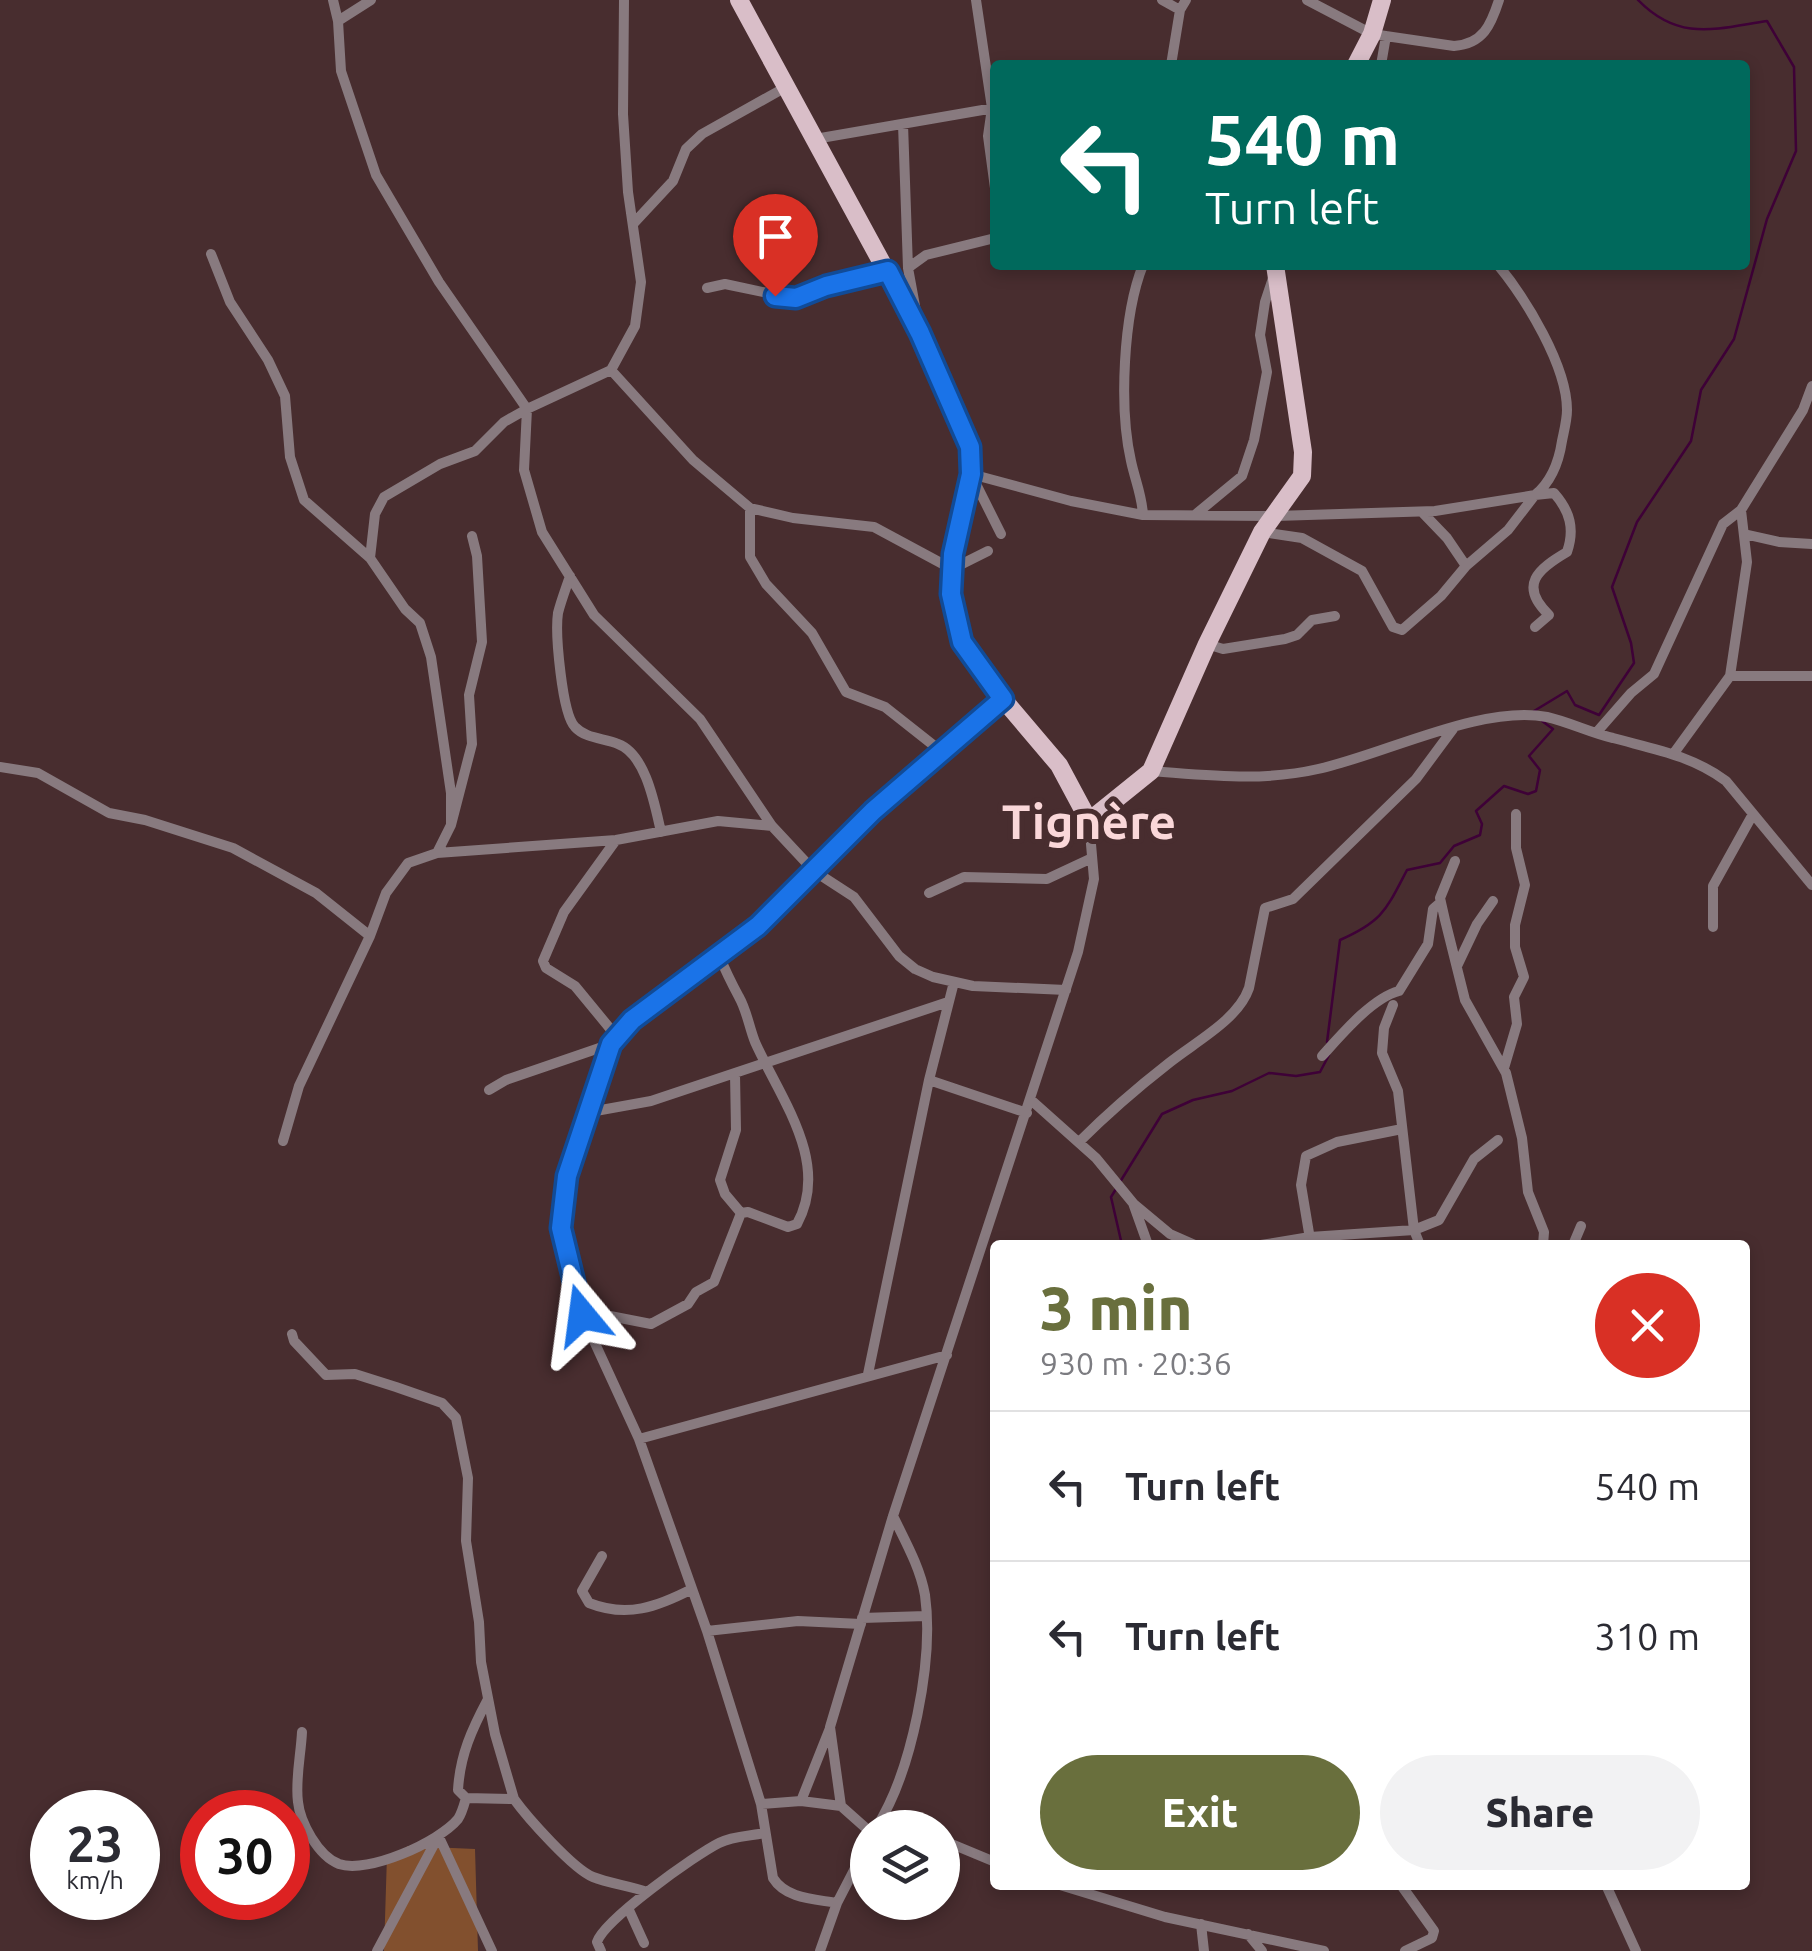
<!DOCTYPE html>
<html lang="en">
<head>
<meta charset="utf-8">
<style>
	:root { --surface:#fff; --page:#f2f2f3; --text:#2b2b33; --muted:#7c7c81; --line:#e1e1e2; --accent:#696f3d }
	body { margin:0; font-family:Ubuntu,sans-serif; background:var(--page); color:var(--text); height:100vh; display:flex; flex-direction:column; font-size:38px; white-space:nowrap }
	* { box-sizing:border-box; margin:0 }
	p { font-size:32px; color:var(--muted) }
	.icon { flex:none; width:55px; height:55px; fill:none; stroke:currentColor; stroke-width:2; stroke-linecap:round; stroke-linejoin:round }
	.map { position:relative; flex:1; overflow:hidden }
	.panel { position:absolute; left:990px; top:1240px; width:760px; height:650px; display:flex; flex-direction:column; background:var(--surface); border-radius:10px; box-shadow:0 5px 15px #0003 }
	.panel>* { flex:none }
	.hud { position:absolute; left:990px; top:60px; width:760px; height:210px; border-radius:10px; box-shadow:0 5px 15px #0003; background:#00695c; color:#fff; overflow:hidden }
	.buttons { position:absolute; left:850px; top:1810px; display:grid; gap:20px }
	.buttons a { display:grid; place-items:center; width:110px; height:110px; border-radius:50%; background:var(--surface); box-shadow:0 5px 15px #0003; font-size:50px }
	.speed { position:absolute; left:30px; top:1790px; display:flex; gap:20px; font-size:50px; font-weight:700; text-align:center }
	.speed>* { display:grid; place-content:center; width:130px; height:130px; border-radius:50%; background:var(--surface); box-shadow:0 5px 15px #0003; line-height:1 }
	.speed small { font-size:25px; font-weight:400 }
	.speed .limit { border:15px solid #d22; background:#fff; color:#111 }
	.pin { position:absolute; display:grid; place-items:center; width:85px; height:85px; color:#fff; margin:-102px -42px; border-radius:50% 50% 50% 0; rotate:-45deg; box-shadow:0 0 10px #0007 }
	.pin .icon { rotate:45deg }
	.me { position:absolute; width:110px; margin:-55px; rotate:344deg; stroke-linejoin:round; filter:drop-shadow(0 0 8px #0008) }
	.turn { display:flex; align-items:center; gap:35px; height:210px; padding:0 50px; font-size:45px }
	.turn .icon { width:130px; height:130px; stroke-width:2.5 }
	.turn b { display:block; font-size:70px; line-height:85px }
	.round { display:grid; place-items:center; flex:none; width:105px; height:105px; border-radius:52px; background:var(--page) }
	.summary { display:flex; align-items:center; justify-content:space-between; height:170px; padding:0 50px }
	h1 { font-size:60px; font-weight:800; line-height:75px; color:var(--accent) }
	.cta { display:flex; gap:20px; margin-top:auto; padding:20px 50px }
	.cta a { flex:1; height:115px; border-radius:60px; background:var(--accent); color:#fff; font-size:40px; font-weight:800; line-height:115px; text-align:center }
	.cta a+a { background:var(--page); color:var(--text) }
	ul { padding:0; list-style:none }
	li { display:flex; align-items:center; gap:30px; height:150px; padding:0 50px; border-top:2px solid var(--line) }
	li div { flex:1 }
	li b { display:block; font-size:38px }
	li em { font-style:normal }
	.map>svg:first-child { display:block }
	.green { fill:#82502e }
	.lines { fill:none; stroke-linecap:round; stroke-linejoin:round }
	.stream { stroke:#3e0137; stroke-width:2.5 }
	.minor { stroke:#887a7f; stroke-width:10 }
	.primary { stroke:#d9bec8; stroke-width:18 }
	.route-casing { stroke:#114b97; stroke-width:25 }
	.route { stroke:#1a73e8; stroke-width:18 }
	.labels { text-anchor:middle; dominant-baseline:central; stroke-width:10; stroke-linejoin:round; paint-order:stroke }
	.town-label { font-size:48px; font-weight:bold; fill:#fad7d9; stroke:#482d2f }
</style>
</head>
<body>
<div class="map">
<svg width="1812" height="1951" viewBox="0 0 1812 1951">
	<rect width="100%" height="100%" fill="#482d2f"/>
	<path class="green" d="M 407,1846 L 475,1849 L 478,1951 L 384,1951 L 387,1855 L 406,1855 Z"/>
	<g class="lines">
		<path class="stream" d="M 1534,711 L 1567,691 L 1575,705 L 1599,715 L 1634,663 L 1631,643 L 1612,587 L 1637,522 L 1691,441 L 1701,390 L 1734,339 L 1767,219 L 1796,151 L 1794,67 L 1767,21 C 1715,29 1679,42 1638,0
			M 1327,1042 L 1340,940 C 1383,921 1386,910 1407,870 L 1440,863 L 1454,846 L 1480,835 L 1482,824 L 1476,811 L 1504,786 L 1528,794 L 1536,791 L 1540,770 L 1529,756 L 1553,729 L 1542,721
			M 1120,1182 L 1162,1114 L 1193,1100 L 1232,1091 L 1269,1073 L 1296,1076 L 1320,1072 L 1329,1055
			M 1116,1189 L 1111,1197 L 1122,1245"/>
		<path class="minor" d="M 333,0 L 338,21 L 341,71 L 376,175 L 439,282 L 527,409 L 524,470 L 542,532 L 594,615 L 700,719 L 772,826 L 814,871 L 854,897 L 899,956 L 915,969 L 933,977 L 973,986 L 1066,990
			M 976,0 L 992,108 L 988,136 L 995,188
			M 1162,0 L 1180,10
			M 1307,0 L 1372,34 L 1454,46 C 1483,44 1491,25 1499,0
			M 338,21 L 371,0
			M 1171,65 L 1180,10 L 1186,0
			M 1381,65 L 1386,36
			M 903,124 L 908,268 L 917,317
			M 815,139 L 994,108
			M 633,224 L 673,181 L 686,149 L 702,134 L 786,87
			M 211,254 L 230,302 L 268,360 L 285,396 L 290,457 L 304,500 L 370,558
			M 908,268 L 926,255 L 995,238
			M 707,288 L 725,284 L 796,299 L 826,286 L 887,271
			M 611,370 L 693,460 L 750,508 L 793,518 L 874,527 L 952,569 L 988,551
			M 750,508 L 750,557 L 766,584 L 812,633 L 846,692 L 885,707 L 942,752
			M 1196,514 L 1242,476 L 1254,440 L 1267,372 L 1260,335 L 1265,302 L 1273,278
			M 1143,515 C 1142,495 1135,480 1131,461 C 1119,408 1123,315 1143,265
			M 1262,532 L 1302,538 L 1362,571 L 1393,627 L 1402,630 L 1441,596 L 1466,566 L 1447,538 L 1422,512
			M 1001,534 L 971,474 L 1071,501 L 1143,515 L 1276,516 L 1435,511 L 1535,495 C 1551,482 1559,461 1562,441 C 1564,431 1567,420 1567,410 C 1567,366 1526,299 1498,265
			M 1744,534 L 1779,542 L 1812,544
			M 1466,566 L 1508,530 L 1535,495 L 1554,493 C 1570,511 1575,529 1567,552 C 1538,569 1518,585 1549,615 L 1535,627
			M 570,576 C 566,588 561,601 558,613 C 555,633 562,714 575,727 C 586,739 605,738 618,744 C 646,754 655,806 661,832
			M 1207,644 L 1223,649 L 1285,639 L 1297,635 L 1312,620 L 1335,616
			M 1730,676 L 1812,676
			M 1596,733 L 1631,693 L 1654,674 L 1723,524 L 1741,510
			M 1674,753 L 1730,676 L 1747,562 L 1741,510 L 1803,410 L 1812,386
			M 0,767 L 38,773 L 109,813 L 145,820 L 233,848 L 316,893 L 370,936
			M 1151,771 C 1207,775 1262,782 1318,769 C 1383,755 1482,704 1547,717 C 1569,722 1591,733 1613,738 C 1653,749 1691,755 1726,781 L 1812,885
			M 451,825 L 451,793 L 431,657 L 420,623 L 405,609 L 370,558 L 375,514 L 384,497 L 440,464 L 475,451 L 504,422 L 527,409 L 611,370 L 635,326 L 641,282 L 628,192 L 623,114 L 624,0
			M 616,840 L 564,912 L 543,961 L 546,968 L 575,986 L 617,1037
			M 437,853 L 451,825 L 472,744 L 469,695 L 482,642 L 477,556 L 472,536
			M 1455,861 L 1440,898 L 1445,920 L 1465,1000 L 1506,1073 L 1522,1138 L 1528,1192 L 1544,1232 L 1543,1245
			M 929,893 L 964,877 L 1047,879 L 1092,858
			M 1713,927 L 1713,886 L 1753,814
			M 1457,966 L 1477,924 L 1493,901
			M 1393,1005 L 1384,1028 L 1382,1053 L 1398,1091 L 1414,1230 L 1439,1220 L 1474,1159 L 1498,1140
			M 1322,1056 C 1341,1035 1372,998 1399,991 L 1428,944 L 1433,909 L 1441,902
			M 1504,1068 L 1517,1024 L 1514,997 L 1524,977 L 1515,947 L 1515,925 L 1525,885 L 1516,848 L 1516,814
			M 735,1074 L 736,1130 L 720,1180 L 725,1194 L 741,1213
			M 929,1080 L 1027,1113
			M 489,1090 L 506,1080 L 611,1044
			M 1031,1100 L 1096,1158 L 1133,1203 L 1148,1245
			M 590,1112 L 651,1101 L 948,1002
			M 283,1141 L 299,1086 L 370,936 L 386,893 L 408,863 L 437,853 L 616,840 L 718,821 L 772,826
			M 1079,1142 C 1107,1114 1137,1088 1169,1063 C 1195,1042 1238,1020 1249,988 L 1265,908 L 1293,899 L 1416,779 L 1453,729
			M 1134,1204 L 1170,1234 L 1195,1245
			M 1261,1245 L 1310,1237 L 1414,1230 L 1420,1245
			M 1311,1245 L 1301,1185 L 1306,1156 L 1337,1142 L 1402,1129
			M 1573,1245 L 1581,1226
			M 582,1315 L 610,1316 L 651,1324 L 688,1304 L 696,1292 L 714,1282 L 741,1213 L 748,1212 L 788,1227 L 797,1224 C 831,1162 780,1098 755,1042 C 749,1027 747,1011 739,997 C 732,984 725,970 719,955
			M 292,1334 L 294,1341 L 326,1375 L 355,1374 L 396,1387 L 442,1403 L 456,1418 L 468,1478 L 466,1541 L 479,1622 L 481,1662 L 495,1734 L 514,1799
			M 868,1374 L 929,1080 L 954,982
			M 639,1439 L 947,1355
			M 602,1556 L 582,1591 L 589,1603 C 627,1618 657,1607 692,1589
			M 862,1618 L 926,1616
			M 707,1631 L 798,1621 L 861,1624
			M 302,1732 C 301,1754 295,1780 298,1802 C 300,1822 318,1856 339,1864 C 368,1874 439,1842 458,1819 C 462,1813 464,1805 466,1798 L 458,1790 C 460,1755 472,1729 488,1699
			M 466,1798 L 514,1799 C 527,1817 573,1869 593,1877 C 608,1883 630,1886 647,1892
			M 801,1801 L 830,1728
			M 761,1804 L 801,1801 L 841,1806
			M 883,1817 L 910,1828
			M 876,1828 C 912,1772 934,1660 925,1595 C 920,1567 905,1541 893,1516
			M 868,1830 L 841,1806 L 830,1727 L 893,1516 L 1078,952 L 1094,879 L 1089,821
			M 439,1837 L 492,1951
			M 942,1840 L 995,1862
			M 1060,1885 L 1165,1917 L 1324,1951
			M 1401,1885 L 1434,1931 L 1432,1938 L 1405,1951
			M 1606,1885 L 1636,1951
			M 837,1903 C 815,1899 786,1899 773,1878 L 761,1804 L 707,1631 L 639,1439 L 582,1315 L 561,1228 L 567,1177 L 611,1044 L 632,1020 L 758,926 L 873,811 L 1003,699
			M 629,1910 L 644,1943
			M 1201,1924 L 1204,1951
			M 1248,1934 L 1262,1951
			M 377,1951 L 438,1837
			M 601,1951 L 597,1942 C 604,1920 695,1855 719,1843 C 732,1836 750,1836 765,1833
			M 820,1951 L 837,1903 L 868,1843"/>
		<path class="primary" d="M 739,0 L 920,333 L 970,447 L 971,474 L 953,554 L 951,594 L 962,642 L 1003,699 L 1059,765 L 1089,821 L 1151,771 L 1207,644 L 1262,532 L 1302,476 L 1303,452 L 1275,265
			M 1356,65 L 1372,34 L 1382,0"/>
	</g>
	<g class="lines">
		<g class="route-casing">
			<path id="route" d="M 582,1315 L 561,1228 L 567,1176 L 611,1044 L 632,1020 L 758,926 L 873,811 L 1003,699 L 962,642 L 951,594 L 953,554 L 971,474 L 970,447 L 920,333 L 888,271 L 826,286 L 796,298 L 775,296"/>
		</g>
		<use href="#route" class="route"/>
	</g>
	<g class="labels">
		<g class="town-label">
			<text x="1089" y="821">Tignère</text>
		</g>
	</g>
</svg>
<div class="buttons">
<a><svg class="icon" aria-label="layers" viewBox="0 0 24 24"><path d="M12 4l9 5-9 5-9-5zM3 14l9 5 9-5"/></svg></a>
</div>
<div class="speed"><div>23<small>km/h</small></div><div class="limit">30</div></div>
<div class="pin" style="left:775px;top:296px;background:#d93025"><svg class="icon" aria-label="arrive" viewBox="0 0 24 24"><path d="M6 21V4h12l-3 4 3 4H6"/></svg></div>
<svg class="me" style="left:582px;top:1315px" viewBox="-20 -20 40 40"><path d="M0-17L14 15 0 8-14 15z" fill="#1a73e8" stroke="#fff" stroke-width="4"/></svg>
<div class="hud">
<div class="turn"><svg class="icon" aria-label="left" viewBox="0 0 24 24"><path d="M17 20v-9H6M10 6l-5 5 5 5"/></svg><div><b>540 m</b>Turn left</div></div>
</div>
<section class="panel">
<div class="summary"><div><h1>3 min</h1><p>930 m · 20:36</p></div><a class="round" style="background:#d93025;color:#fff"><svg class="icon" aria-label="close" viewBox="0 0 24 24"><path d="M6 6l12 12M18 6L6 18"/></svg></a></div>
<ul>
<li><svg class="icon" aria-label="left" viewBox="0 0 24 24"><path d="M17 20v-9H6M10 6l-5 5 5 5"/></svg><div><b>Turn left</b></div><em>540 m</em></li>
<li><svg class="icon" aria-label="left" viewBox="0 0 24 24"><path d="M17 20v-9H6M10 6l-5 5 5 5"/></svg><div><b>Turn left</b></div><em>310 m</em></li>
</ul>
<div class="cta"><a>Exit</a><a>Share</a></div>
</section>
</div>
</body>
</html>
